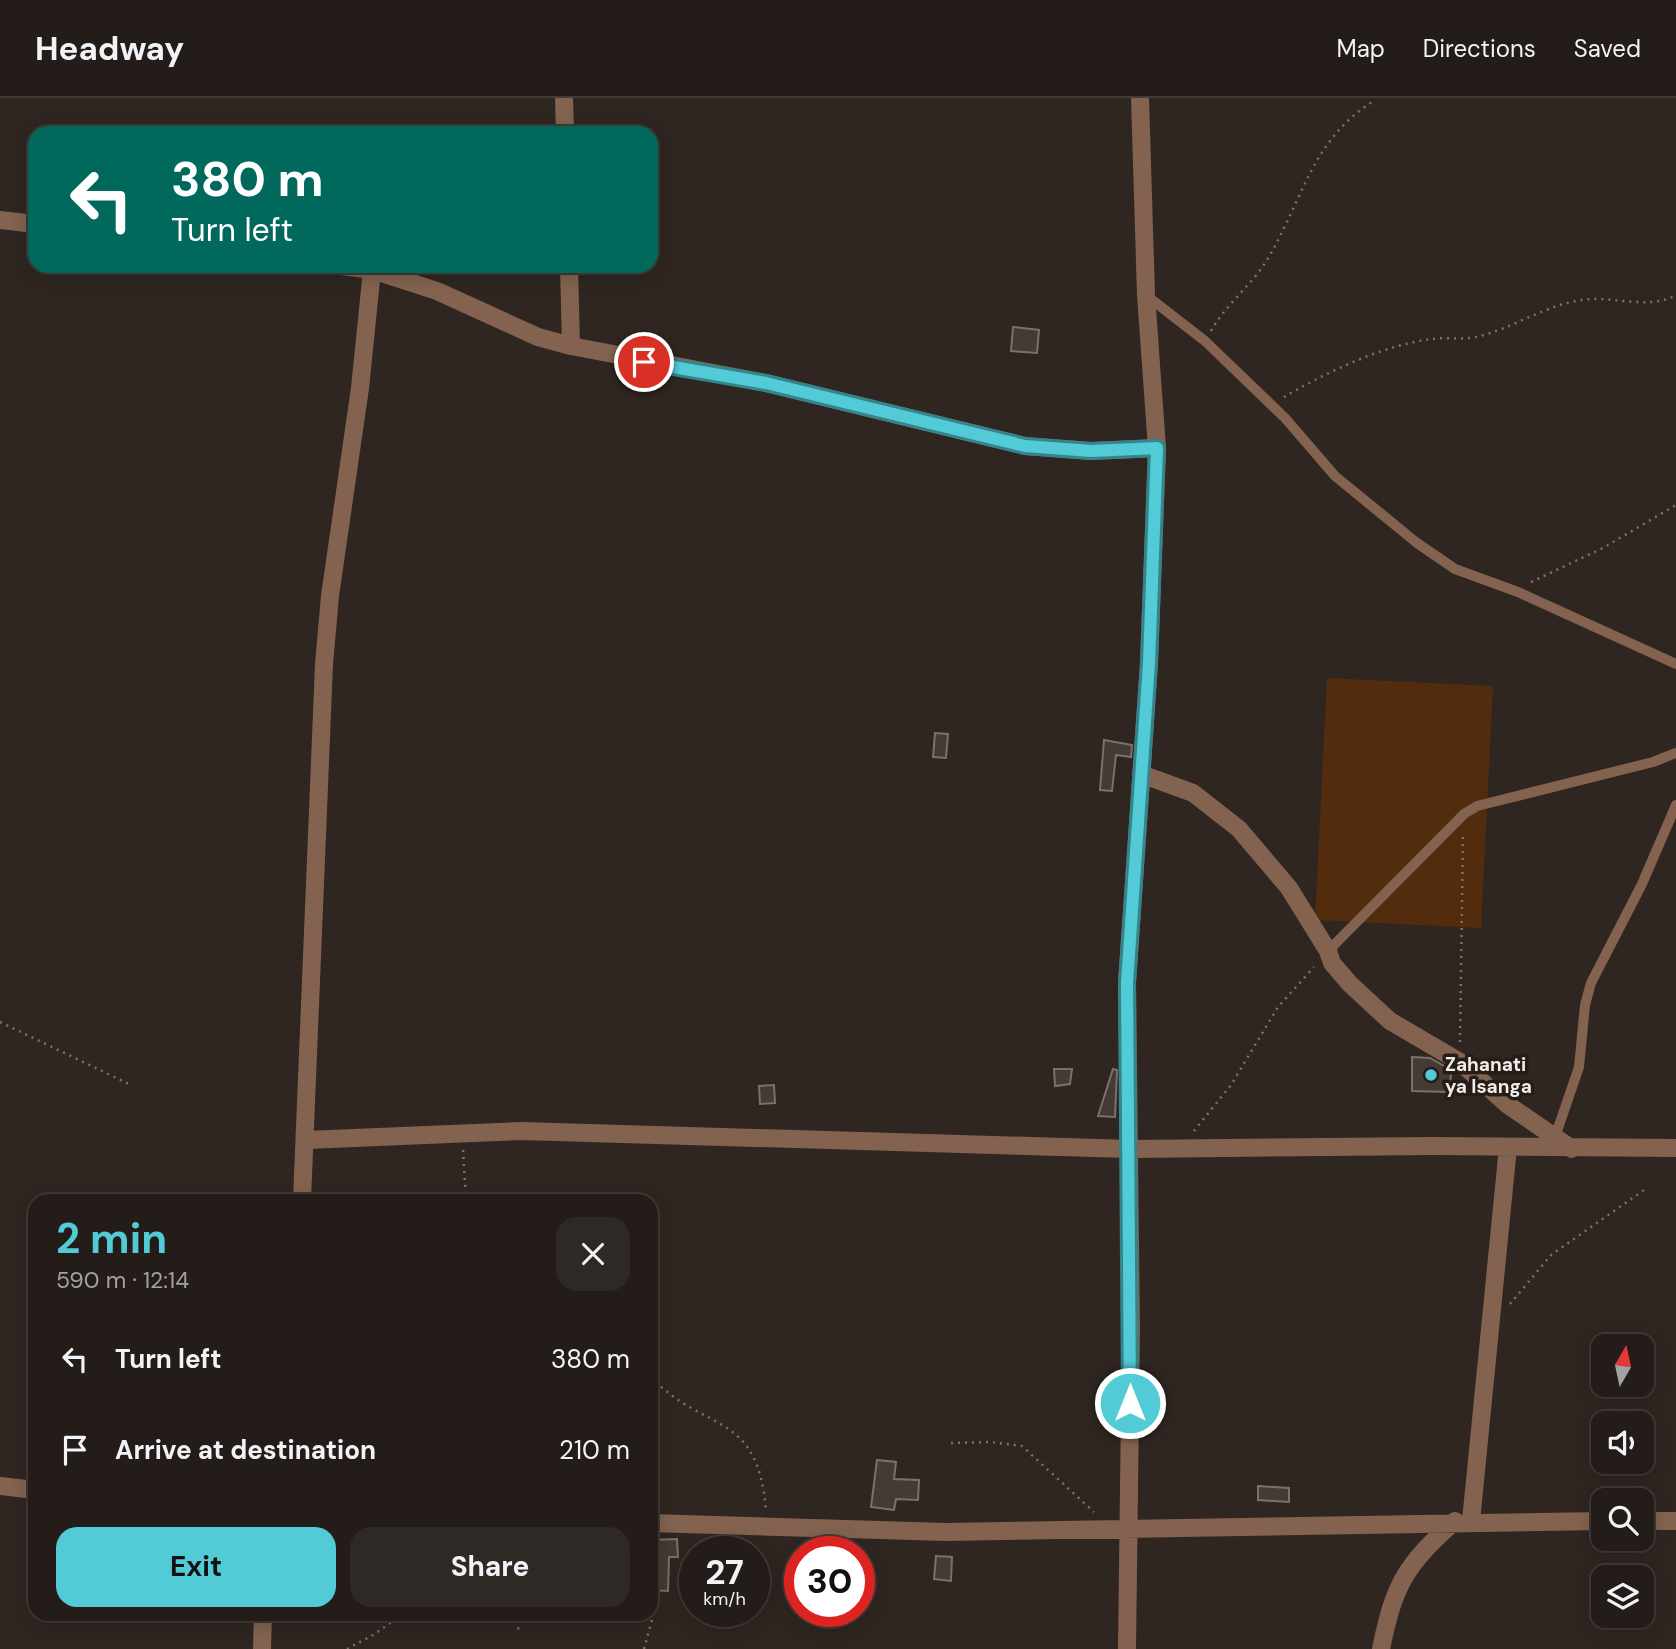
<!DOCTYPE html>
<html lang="en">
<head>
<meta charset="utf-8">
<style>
	:root { --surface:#231c19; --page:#2f2926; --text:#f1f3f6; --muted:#a3a1a2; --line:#403a38; --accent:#52cbd7 }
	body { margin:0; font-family:"DM Sans",sans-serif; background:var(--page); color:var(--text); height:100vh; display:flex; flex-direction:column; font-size:26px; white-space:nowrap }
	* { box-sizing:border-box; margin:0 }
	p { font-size:23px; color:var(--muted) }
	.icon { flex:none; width:38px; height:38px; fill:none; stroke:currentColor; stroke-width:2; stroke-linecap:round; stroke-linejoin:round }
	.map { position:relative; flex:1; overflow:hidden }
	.sheet { position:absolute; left:28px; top:1096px; width:630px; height:427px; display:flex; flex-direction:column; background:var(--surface); border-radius:21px; box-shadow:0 4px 18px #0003,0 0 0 2px var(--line) }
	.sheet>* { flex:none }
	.guide { position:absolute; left:28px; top:28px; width:630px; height:147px; border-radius:21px; box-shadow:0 4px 18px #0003,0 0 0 2px var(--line); background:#00695c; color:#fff; overflow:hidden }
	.needle { width:46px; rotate:9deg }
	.tools { position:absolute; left:1591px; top:1236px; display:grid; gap:14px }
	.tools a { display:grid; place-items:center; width:63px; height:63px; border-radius:14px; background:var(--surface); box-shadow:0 4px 18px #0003,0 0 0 2px var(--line); font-size:35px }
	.speed { position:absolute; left:679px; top:1438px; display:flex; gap:14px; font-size:35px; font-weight:700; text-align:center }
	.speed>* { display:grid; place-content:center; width:91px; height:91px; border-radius:50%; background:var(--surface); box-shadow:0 4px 18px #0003,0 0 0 2px var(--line); line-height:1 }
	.speed small { font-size:18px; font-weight:400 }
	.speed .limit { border:10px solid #d22; background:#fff; color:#111 }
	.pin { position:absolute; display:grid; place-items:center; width:60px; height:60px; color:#fff; margin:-30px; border:4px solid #fff; border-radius:50%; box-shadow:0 2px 7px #0007 }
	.me { position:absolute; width:77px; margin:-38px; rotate:0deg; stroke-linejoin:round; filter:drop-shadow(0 0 5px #0008) }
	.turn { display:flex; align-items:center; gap:24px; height:147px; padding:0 28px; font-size:32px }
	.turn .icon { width:91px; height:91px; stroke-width:2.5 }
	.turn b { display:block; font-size:49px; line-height:60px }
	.round { display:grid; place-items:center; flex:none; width:74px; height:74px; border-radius:21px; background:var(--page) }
	.head { display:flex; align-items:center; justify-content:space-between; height:119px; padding:0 28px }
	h1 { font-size:42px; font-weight:700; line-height:52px; color:var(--accent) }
	.action { display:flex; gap:14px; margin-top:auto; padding:14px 28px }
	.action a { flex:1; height:80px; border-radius:21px; background:var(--accent); color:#111; font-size:28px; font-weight:700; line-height:80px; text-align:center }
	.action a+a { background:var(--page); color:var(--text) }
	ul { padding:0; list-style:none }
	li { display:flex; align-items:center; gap:21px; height:91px; padding:0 28px }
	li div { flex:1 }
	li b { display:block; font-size:26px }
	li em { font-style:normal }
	header { display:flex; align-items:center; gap:42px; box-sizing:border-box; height:98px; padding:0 35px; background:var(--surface); border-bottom:2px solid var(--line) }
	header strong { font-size:33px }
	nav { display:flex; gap:38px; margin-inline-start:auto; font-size:24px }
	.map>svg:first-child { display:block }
	.green { fill:#532c0e }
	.building { fill:#443b35; stroke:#7b716a; stroke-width:2 }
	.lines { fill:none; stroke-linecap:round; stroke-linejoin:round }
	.path { stroke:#7b736e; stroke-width:2.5; stroke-dasharray:2 5; stroke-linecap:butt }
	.lane { stroke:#83634f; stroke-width:10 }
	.street { stroke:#83634f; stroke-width:18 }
	.route-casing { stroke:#35848c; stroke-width:18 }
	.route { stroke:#52cbd7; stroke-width:12 }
	.poi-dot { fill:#52cbd7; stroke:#251d17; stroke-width:2.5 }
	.labels { text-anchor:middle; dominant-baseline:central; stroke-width:7; stroke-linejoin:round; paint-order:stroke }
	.poi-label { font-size:19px; font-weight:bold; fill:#f2ece9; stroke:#251d17; text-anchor:start }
</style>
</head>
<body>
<header>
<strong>Headway</strong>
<nav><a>Map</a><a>Directions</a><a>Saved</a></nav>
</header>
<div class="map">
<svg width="1676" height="1551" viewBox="0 0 1676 1551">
	<rect width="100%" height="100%" fill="#2f2621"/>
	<path class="green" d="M 1327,580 L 1493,588 L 1481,830 L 1315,822 Z"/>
	<path class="building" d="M 1013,229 L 1039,232 L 1037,255 L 1011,253 Z
		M 935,635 L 948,636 L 946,660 L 933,659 Z
		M 1104,642 L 1132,647 L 1131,659 L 1116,657 L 1112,693 L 1100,692 Z
		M 1412,959 L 1430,960 L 1451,972 L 1450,994 L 1412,993 Z
		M 1054,971 L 1072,971 L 1070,986 L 1055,988 Z
		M 1113,971 L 1117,972 L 1115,1019 L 1098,1018 Z
		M 774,987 L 775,1005 L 760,1006 L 759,988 Z
		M 877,1362 L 896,1364 L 894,1381 L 919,1382 L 918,1402 L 896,1401 L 894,1412 L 871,1409 Z
		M 1258,1388 L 1289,1390 L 1289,1404 L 1258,1402 Z
		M 677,1441 L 678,1459 L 669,1459 L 668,1493 L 651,1492 L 651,1442 Z
		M 936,1458 L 952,1459 L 951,1483 L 934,1481 Z"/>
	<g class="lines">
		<path class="path" d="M 1211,233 C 1226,206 1251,188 1267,162 C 1302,104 1311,43 1372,4
			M 1284,299 C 1325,275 1385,246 1433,241 C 1447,239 1461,242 1476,239 C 1512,231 1545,207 1582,202 C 1613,197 1648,213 1676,197
			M 1531,484 L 1603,450 L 1676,407
			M 0,924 L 131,987
			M 1460,944 L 1463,737
			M 1194,1033 L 1231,987 L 1278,909 L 1314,869
			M 463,1052 L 466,1102
			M 1510,1206 L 1551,1157 L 1644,1092
			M 651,1279 C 705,1336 758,1311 766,1413
			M 951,1345 L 990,1344 L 1022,1348 L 1094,1414
			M 514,1516 L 519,1533
			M 347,1551 L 373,1537 L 403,1516
			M 644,1551 L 652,1522"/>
		<path class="lane" d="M 1147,198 L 1205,243 L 1285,320 L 1335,378 L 1417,445 L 1455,471 L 1518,494 L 1676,566
			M 1328,853 L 1464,716 L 1477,708 L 1653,664 L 1676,655
			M 1555,1039 L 1579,969 L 1585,907 L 1591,885 L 1642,786 L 1676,707"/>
		<path class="street" d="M 564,0 L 565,35
			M 0,122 L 35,126
			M 342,168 L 372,172 L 437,193 L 538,239 L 571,248 L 766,285 L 1025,348 L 1091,353 L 1157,350
			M 569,168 L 571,248
			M 1141,676 L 1193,695 L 1239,731 L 1289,790 L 1328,853 L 1332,865 L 1350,886 L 1390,923 L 1460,964 L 1508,1007 L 1572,1051
			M 306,1042 L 522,1033 L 1130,1051 L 1433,1048 L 1676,1050
			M 302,1102 L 324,566 L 330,498 L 360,290 L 372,172
			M 0,1388 L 35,1392
			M 1471,1423 L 1508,1049
			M 1642,1423 L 1676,1423
			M 651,1425 L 946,1434 L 1603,1423
			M 262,1551 L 263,1516
			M 1127,1551 L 1131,1230 L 1127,885 L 1149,565 L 1157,350 L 1146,197 L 1140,0
			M 1381,1551 C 1394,1487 1405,1467 1455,1423"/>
	</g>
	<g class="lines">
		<g class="route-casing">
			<path id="route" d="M 644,264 L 766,285 L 1025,348 L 1091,353 L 1157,350 L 1149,565 L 1127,885 L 1130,1305"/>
		</g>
		<use href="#route" class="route"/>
	</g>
	<circle class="poi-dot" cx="1431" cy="977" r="7"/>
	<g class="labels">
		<g class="poi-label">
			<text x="1445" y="966">Zahanati<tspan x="1445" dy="22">ya Isanga</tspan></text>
		</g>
	</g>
</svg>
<div class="tools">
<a><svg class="needle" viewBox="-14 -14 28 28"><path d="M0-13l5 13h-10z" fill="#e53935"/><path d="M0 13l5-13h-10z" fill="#a3a1a2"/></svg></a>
<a><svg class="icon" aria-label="sound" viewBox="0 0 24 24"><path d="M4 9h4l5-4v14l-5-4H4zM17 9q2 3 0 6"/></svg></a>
<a><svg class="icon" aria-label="search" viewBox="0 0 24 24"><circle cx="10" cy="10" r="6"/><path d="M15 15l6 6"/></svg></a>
<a><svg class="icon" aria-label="layers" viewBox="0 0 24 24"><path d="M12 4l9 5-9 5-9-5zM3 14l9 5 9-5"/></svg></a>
</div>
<div class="speed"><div>27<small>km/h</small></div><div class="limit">30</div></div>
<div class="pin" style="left:644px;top:264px;background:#d93025"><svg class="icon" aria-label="arrive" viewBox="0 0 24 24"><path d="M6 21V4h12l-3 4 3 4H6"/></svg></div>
<svg class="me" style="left:1130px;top:1305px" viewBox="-20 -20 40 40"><circle r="17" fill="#52cbd7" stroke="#fff" stroke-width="3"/><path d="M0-11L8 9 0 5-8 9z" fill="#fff"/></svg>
<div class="guide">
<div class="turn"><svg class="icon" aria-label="left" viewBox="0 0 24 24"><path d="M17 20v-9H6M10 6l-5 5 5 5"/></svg><div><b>380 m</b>Turn left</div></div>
</div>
<section class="sheet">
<div class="head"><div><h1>2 min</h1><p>590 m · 12:14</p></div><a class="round"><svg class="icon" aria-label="close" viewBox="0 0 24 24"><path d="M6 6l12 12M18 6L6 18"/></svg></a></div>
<ul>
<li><svg class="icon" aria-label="left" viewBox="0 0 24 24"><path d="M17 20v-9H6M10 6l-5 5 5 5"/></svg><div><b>Turn left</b></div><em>380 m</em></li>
<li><svg class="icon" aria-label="arrive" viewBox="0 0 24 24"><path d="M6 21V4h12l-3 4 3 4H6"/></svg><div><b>Arrive at destination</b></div><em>210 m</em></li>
</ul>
<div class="action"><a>Exit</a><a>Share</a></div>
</section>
</div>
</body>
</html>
